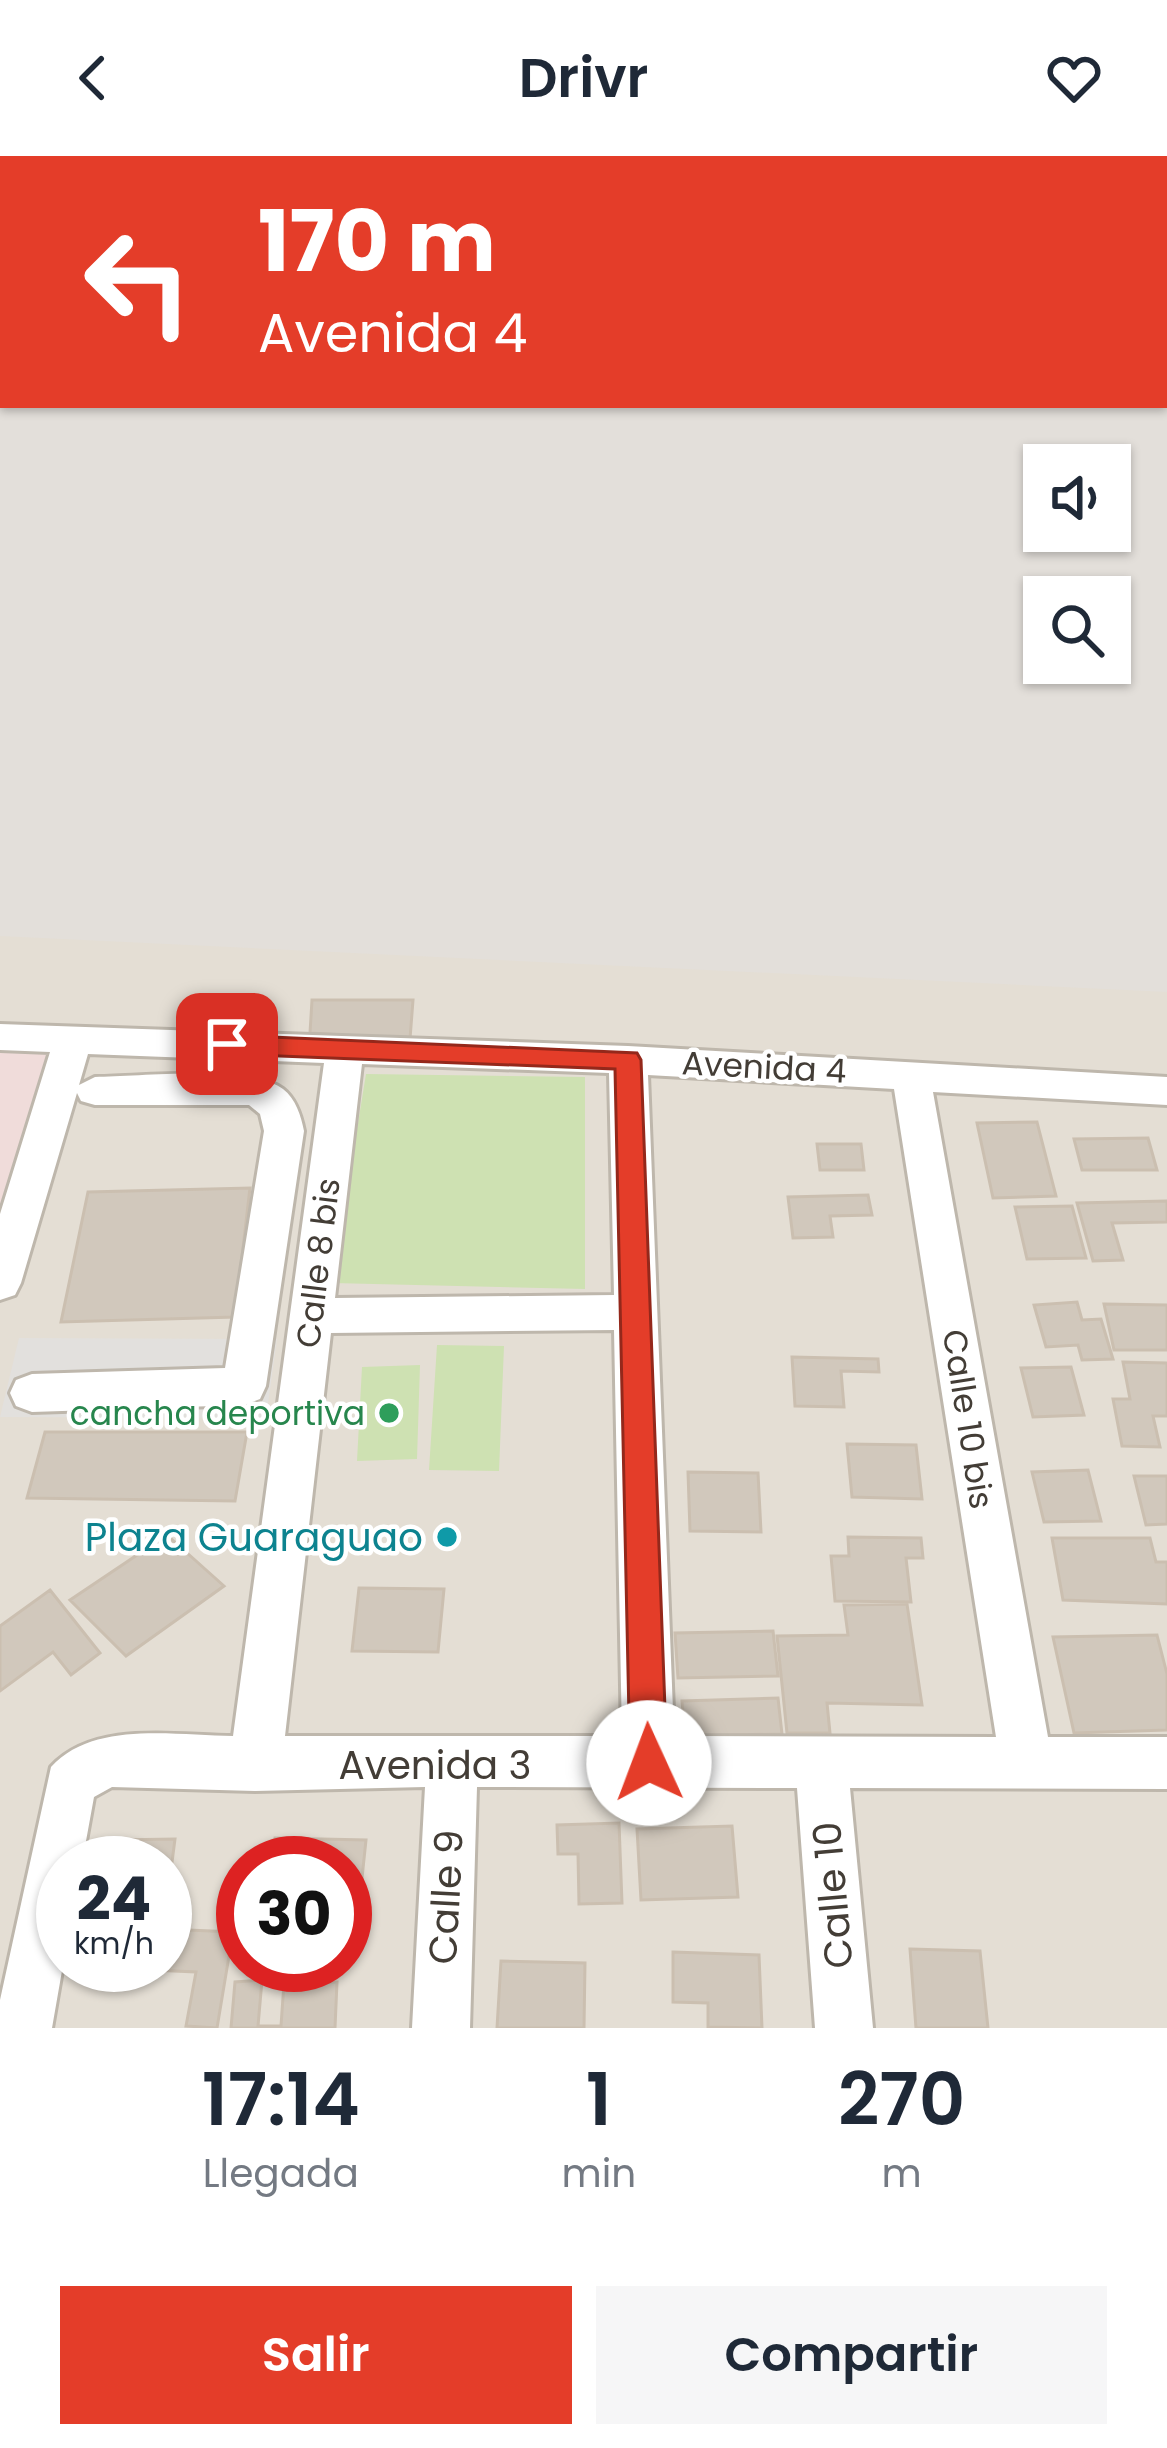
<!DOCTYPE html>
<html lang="es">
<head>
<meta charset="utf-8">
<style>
	:root { --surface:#fff; --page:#f6f6f7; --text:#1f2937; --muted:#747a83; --accent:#e43d29 }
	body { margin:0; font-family:Poppins,sans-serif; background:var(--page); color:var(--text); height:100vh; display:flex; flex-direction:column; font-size:45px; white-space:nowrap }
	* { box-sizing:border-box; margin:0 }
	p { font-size:39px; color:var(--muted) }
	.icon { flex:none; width:66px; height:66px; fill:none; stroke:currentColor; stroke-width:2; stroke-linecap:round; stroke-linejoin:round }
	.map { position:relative; height:1872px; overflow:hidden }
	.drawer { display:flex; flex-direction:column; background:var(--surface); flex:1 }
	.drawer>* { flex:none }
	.hud { position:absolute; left:0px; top:0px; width:1167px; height:252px; box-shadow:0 3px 9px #0004; background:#e43d29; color:#fff; overflow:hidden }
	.buttons { position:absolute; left:1023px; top:288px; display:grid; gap:24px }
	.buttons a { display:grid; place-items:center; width:108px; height:108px; border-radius:0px; background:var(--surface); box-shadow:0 3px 9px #0004; font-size:60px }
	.speed { position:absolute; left:36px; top:1680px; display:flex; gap:24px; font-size:60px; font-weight:700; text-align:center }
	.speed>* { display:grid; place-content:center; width:156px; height:156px; border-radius:50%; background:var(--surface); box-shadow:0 3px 9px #0004; line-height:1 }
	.speed small { font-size:30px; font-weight:400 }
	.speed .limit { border:18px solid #d22; background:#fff; color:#111 }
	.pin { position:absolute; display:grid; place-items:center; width:102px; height:102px; color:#fff; margin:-51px; border-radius:24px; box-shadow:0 6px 18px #0006 }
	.me { position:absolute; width:132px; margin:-66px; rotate:358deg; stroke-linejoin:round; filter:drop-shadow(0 0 9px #0008) }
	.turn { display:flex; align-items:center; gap:42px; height:252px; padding:0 60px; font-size:54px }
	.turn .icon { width:156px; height:156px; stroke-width:2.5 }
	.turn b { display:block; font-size:84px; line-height:102px }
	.eta { display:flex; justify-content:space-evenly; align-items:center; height:204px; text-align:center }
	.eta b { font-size:72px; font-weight:600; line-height:84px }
	.action { display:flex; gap:24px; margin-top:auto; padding:24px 60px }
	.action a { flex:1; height:138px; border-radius:0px; background:var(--accent); color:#fff; font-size:48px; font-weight:600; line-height:138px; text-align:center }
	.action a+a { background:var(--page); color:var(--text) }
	header { display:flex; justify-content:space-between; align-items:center; height:156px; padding:0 60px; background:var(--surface); font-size:54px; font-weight:600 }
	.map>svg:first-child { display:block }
	.residential { fill:#e4ded4; fill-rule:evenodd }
	.industrial { fill:#e3dfda; fill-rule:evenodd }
	.medical { fill:#f0dcda }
	.green { fill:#cee1b2 }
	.parking { fill:#e2e0dd }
	.building { fill:#d1c8bc; stroke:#cbbfb0; stroke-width:3 }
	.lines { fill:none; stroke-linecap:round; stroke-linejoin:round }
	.minor-casing { stroke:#beb7ac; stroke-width:6 }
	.minor { fill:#fff; fill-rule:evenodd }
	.route { fill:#e43d29; stroke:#94281b; stroke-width:3 }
	.leisure-dot { fill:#2e9e5b; stroke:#fff; stroke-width:4.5 }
	.culture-dot { fill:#0f9aa8; stroke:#fff; stroke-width:4.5 }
	.labels { text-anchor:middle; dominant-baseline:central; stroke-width:9; stroke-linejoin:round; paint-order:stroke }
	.street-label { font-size:33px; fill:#433d36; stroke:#fff }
	.leisure-label { font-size:33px; fill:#27864d; stroke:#fff; text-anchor:end }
	.near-culture-label { font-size:39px; fill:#0d838f; stroke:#fff; text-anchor:end }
	.near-street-label { font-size:39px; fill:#433d36; stroke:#fff }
</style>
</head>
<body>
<header><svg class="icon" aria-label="back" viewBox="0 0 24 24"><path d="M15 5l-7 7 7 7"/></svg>Drivr<svg class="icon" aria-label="heart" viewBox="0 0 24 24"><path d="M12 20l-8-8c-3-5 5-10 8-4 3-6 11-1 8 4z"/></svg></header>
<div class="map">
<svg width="1167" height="1872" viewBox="0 0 1167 1872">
	<rect width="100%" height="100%" fill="#f1ede5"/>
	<path class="residential" d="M 0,0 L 1167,0 L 1167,1872 L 0,1872 ZM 3,3 L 1164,3 L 1164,249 L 3,249 ZM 1044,309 L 1110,309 L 1110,375 L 1044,375 ZM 1044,441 L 1110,441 L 1110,507 L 1044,507 ZM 63,1707 L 165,1707 L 165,1809 L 63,1809 ZM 243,1707 L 345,1707 L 345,1809 L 243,1809 Z"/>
	<path class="industrial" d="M 0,0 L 1167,0 L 1167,836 L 0,780 ZM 1164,3 L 1164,249 L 3,249 L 3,3 ZM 1044,309 L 1110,309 L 1110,375 L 1044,375 ZM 1044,441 L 1110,441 L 1110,507 L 1044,507 Z"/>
	<path class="medical" d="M 0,890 L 59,892 L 0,1111 Z"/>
	<path class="green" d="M 366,918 L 585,921 L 585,1133 L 332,1127 Z
		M 437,1189 L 504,1190 L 499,1315 L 429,1314 Z
		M 420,1209 L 417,1303 L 357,1305 L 362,1211 Z"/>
	<path class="parking" d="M 19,1182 L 277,1183 L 266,1262 L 0,1261 Z"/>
	<path class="building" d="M 312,844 L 413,844 L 410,883 L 310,877 Z
		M 1037,966 L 1056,1040 L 993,1042 L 977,967 Z
		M 1148,982 L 1157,1014 L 1082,1014 L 1074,983 Z
		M 817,988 L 861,988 L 864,1014 L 820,1014 Z
		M 250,1032 L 235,1161 L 61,1166 L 88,1036 Z
		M 868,1039 L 872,1059 L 830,1060 L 833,1081 L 793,1082 L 788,1041 Z
		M 1167,1045 L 1167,1066 L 1112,1067 L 1123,1104 L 1093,1105 L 1077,1047 Z
		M 1072,1050 L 1086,1102 L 1027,1103 L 1015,1051 Z
		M 1077,1146 L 1082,1164 L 1101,1163 L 1113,1203 L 1082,1204 L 1078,1189 L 1046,1191 L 1034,1149 Z
		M 1104,1148 L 1167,1149 L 1167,1194 L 1114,1194 Z
		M 792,1201 L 878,1203 L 879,1216 L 841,1215 L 844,1251 L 795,1250 Z
		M 1123,1206 L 1167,1207 L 1167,1260 L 1153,1260 L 1160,1291 L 1122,1290 L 1113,1243 L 1130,1243 Z
		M 1071,1211 L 1084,1259 L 1033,1261 L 1021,1212 Z
		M 45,1276 L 247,1276 L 235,1345 L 27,1342 Z
		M 847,1288 L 916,1289 L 922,1343 L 852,1341 Z
		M 1088,1314 L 1101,1365 L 1044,1366 L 1032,1316 Z
		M 688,1316 L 758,1317 L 761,1376 L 690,1375 Z
		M 1134,1320 L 1167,1320 L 1167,1368 L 1146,1369 Z
		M 167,1379 L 224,1430 L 126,1500 L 70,1444 Z
		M 848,1381 L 921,1382 L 923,1402 L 906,1402 L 911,1446 L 835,1445 L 831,1400 L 849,1400 Z
		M 1052,1382 L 1150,1382 L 1156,1406 L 1167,1406 L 1167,1448 L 1063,1444 Z
		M 359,1432 L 444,1433 L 438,1496 L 352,1495 Z
		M 50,1434 L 100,1497 L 71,1519 L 53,1496 L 0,1535 L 0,1470 Z
		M 907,1448 L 922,1549 L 827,1547 L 830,1577 L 787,1577 L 777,1480 L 848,1479 L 844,1449 Z
		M 773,1475 L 778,1520 L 678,1522 L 675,1477 Z
		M 1157,1479 L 1167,1518 L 1167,1574 L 1074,1577 L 1053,1481 Z
		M 778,1542 L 782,1578 L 685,1580 L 682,1545 Z
		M 619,1667 L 622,1747 L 579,1748 L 578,1698 L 558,1698 L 557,1669 Z
		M 732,1670 L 738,1741 L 641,1744 L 637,1673 Z
		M 275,1682 L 366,1684 L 360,1741 L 345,1741 L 345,1707 L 272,1707 Z
		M 175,1683 L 165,1760 L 165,1707 L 111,1707 L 114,1684 Z
		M 165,1773 L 233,1776 L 217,1872 L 186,1870 L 196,1816 L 106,1812 L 165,1809 Z
		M 910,1793 L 980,1795 L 988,1872 L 916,1872 Z
		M 673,1796 L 759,1799 L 762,1872 L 708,1871 L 708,1847 L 673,1846 Z
		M 501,1805 L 585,1807 L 584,1872 L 497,1872 Z
		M 262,1824 L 258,1870 L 281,1870 L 284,1827 L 337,1826 L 335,1872 L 231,1872 L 235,1826 Z"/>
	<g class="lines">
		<g class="minor-casing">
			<path id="minor" d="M 0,868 L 628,890 L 1167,921 L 1167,949 L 933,936 L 1048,1581 L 1167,1581 L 1167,1633 L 850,1632 L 873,1872 L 815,1872 L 797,1632 L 477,1631 L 470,1872 L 412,1872 L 425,1631 L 255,1635 L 112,1631 L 94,1641 L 82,1707 L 63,1707 L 63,1809 L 52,1872 L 0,1872 L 0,1844 L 51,1611 C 94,1564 176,1580 233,1580 L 324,907 L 88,898 L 79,929 L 95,921 C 138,921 251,908 283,933 C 296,943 301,960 304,975 L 266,1230 L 260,1243 L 244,1249 L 32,1256 L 16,1250 L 10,1237 L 16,1224 L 32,1218 L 225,1212 L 264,975 L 260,958 L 249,949 L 95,949 L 81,945 L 77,937 L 21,1127 L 15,1139 L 0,1144 L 0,1058 L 50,896 L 0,894 ZM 362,908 L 609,917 L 614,1139 L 335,1142 ZM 648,919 L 894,933 L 996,1581 L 674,1580 ZM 614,1174 L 622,1580 L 285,1580 L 331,1177 Z"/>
		</g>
		<use href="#minor" class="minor"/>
	</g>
	<path class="route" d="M 227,879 L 637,897 L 641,904 L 667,1607 L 662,1620 L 649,1625 L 636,1620 L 630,1607 L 615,913 L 227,898 L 214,888 Z"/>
	<circle class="leisure-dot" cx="389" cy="1257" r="12"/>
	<circle class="culture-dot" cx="447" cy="1381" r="12"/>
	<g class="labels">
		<g class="street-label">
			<text transform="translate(764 911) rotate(3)">Avenida 4</text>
			<text transform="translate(318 1107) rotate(-83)">Calle 8 bis</text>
			<text transform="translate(968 1263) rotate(81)">Calle 10 bis</text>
		</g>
		<g class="leisure-label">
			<text x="365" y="1257">cancha deportiva</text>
		</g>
		<g class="near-culture-label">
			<text x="423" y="1381">Plaza Guaraguao</text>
		</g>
		<g class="near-street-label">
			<text x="435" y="1609">Avenida 3</text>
			<text transform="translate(833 1739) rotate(-95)">Calle 10</text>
			<text transform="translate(446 1741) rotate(-87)">Calle 9</text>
		</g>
	</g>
</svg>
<div class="buttons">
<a><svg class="icon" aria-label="sound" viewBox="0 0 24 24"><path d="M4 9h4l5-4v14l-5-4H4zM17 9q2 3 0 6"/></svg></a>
<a><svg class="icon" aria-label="search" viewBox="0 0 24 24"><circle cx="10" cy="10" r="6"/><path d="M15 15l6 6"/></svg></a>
</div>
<div class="speed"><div>24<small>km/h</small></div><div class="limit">30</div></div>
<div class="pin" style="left:227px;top:888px;background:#d93025"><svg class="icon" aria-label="arrive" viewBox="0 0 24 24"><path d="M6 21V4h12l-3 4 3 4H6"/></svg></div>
<svg class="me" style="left:649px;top:1607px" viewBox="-20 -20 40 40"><circle r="19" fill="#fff"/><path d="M0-13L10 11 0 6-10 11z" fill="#e43d29"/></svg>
<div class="hud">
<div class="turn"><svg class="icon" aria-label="left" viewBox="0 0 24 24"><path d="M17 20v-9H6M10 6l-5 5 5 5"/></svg><div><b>170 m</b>Avenida 4</div></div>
</div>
</div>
<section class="drawer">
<div class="eta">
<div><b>17:14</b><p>Llegada</p></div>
<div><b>1</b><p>min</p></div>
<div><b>270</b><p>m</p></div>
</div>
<div class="action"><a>Salir</a><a>Compartir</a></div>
</section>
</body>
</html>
